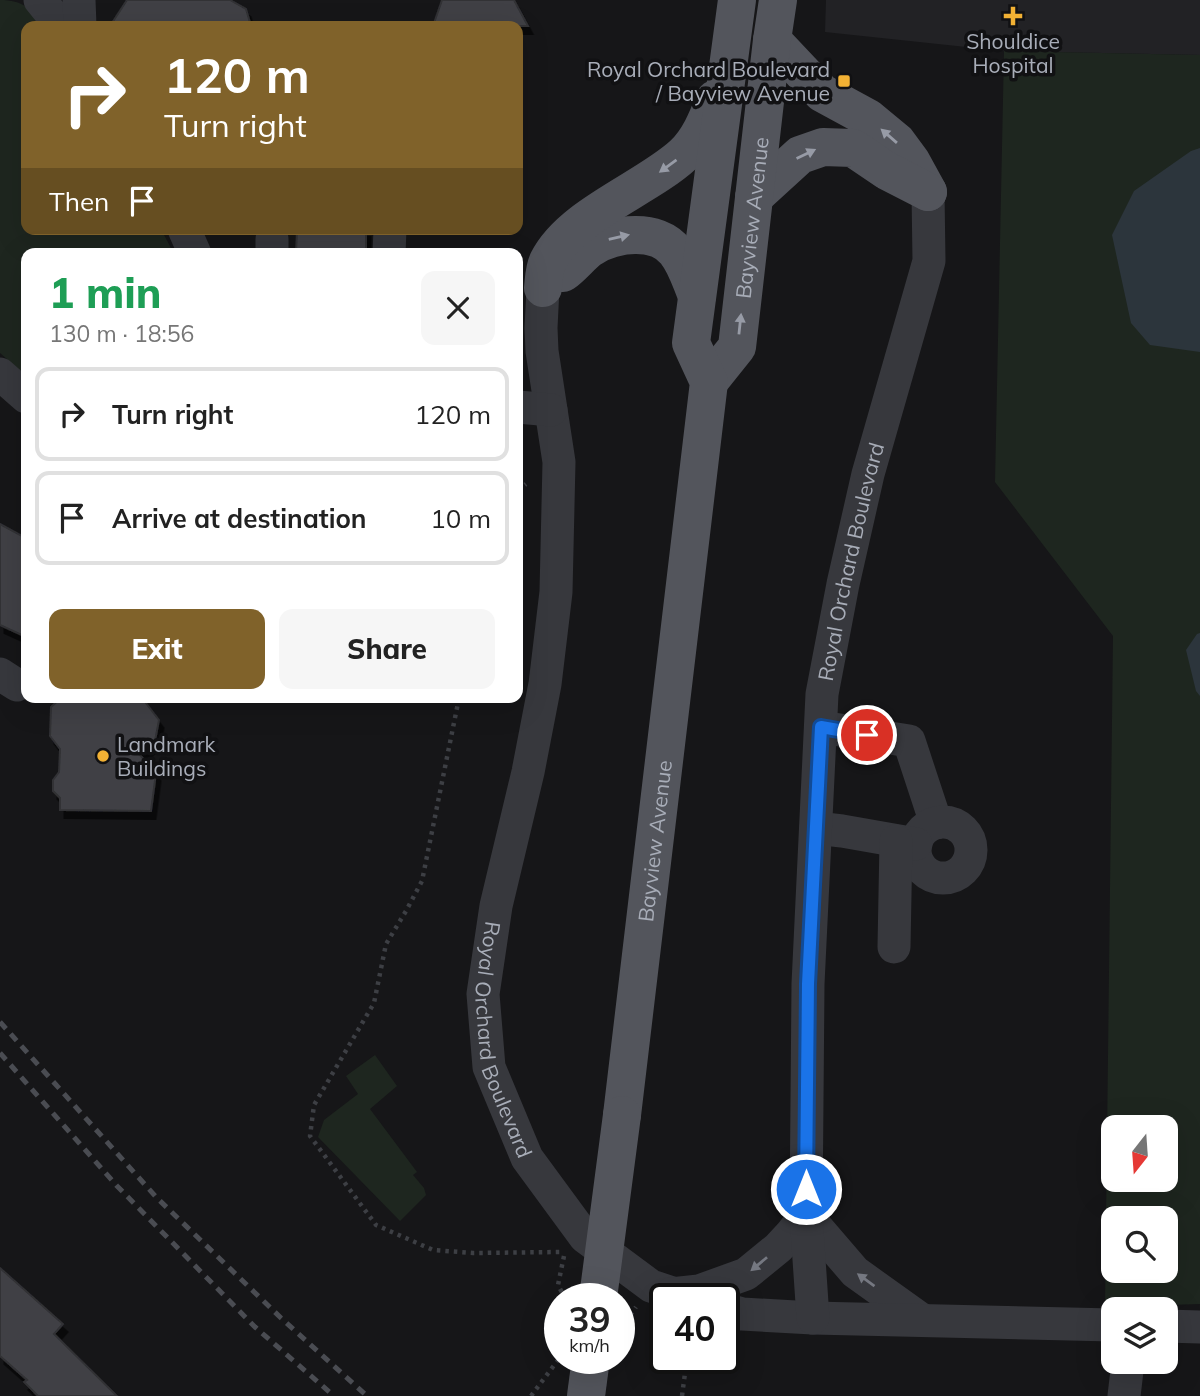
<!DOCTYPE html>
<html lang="en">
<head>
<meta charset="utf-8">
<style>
	:root { --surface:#fff; --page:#f6f6f6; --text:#222; --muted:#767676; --line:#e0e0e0; --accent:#80622a }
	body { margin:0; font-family:Mulish,sans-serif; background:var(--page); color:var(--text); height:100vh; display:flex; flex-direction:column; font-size:26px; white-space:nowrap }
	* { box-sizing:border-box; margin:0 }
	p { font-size:23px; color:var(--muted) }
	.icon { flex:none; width:38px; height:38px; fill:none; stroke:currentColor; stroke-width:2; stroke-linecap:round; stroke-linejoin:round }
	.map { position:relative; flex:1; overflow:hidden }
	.sheet { position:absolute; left:21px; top:248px; width:502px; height:455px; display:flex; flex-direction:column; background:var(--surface); border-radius:14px; box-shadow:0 7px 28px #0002 }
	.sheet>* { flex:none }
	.banner { position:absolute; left:21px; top:21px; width:502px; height:214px; border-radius:14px; box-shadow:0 7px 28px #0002; background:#80622a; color:#fff; overflow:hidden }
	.needle { width:46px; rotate:197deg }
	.buttons { position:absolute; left:1101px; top:1115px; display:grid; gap:14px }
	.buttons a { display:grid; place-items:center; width:77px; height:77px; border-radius:14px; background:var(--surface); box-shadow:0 7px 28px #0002; font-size:35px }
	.speed { position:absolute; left:544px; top:1283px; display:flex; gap:14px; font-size:35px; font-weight:700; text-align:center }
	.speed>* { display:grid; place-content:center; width:91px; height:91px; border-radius:50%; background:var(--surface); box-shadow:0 7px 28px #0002; line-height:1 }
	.speed small { font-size:18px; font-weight:400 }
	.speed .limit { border:4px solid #111; border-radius:10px; background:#fff; color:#111 }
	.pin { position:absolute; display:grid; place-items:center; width:60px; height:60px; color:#fff; margin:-30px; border:4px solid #fff; border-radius:50%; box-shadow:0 2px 7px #0007 }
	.me { position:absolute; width:77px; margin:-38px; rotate:0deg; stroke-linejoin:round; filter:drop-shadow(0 0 5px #0008) }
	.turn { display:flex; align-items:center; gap:24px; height:147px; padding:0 28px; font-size:32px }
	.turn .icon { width:91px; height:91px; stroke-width:2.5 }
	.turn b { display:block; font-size:49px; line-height:60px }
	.then { display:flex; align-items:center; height:66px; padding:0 28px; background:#0003; gap:14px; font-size:26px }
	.round { display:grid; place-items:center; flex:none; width:74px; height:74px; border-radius:14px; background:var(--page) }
	.overview { display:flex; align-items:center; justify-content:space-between; height:119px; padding:0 28px }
	h1 { font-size:42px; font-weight:800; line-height:52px; color:#1e9e55 }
	.button { display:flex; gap:14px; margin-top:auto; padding:14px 28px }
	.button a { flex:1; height:80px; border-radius:14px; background:var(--accent); color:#fff; font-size:28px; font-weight:800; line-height:80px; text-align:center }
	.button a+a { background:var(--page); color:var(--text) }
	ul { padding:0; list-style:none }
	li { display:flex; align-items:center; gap:21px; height:94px; margin:0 14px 10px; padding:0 14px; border:4px solid var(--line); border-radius:14px }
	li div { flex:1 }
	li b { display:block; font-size:26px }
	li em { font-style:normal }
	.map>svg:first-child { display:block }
	.built { fill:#222225 }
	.green { fill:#1e261f; fill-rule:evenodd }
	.water { fill:#2c353c }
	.building { fill:#404145; stroke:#303034; stroke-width:2; filter:url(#shadow) }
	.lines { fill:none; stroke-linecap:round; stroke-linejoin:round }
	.path { stroke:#3d3f44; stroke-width:4.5; stroke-dasharray:3.5 5; stroke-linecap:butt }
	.minor { stroke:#37383d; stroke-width:33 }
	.major { stroke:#53555c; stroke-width:38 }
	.rail { stroke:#4a4c52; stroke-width:5; stroke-dasharray:9 7; stroke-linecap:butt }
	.major-bridge { stroke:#53555c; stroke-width:38 }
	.oneway { fill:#979ba6 }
	.oneway2 { fill:#757881 }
	.route-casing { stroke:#114b97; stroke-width:18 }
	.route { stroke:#1a73e8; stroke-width:12 }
	.poi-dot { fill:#f2b134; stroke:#111113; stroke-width:2.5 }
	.labels { text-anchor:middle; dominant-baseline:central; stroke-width:7; stroke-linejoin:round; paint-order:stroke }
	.poi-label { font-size:21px; fill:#a8adb8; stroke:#111113 }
	.street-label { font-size:21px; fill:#a8adb8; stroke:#111113 }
</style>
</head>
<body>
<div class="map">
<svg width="1200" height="1396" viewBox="0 0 1200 1396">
	<defs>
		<filter id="shadow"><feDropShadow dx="4.5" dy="8" stdDeviation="0" flood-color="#0009"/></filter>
	</defs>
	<rect width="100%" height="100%" fill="#161618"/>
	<path class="built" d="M 826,0 L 1200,0 L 1200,55 L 1004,51 L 825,32 Z"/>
	<path class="green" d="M 0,0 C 23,0 31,9 45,26 L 26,26 L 26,229 L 161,229 L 174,254 L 26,254 L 26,376 L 0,353 Z
		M 1004,51 L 1200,55 L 1200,1304 L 1105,1307 L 1113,636 L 995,482 ZM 1113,1127 L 1166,1127 L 1166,1180 L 1113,1180 ZM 1113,1218 L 1166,1218 L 1166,1270 L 1113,1270 Z
		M 375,1055 L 397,1086 L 370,1109 L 417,1172 L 413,1175 L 424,1188 L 426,1195 L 400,1221 L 318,1137 L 324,1120 L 358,1094 L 346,1076 Z"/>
	<path class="water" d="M 1200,148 L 1200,352 L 1150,345 L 1131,323 L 1112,235 L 1134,191 L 1191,151 Z
		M 1200,633 L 1200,696 L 1196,691 L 1186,650 L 1197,634 Z"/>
	<path class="building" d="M 127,0 L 230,0 L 246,9 L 251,26 L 110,26 Z
		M 442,0 L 514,0 L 528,26 L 433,26 Z
		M 297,229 L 366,229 L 366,254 L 296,254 Z
		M 0,524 L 26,538 L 26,637 L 0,625 Z
		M 61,698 L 142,698 L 159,720 L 155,741 L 140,755 L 156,773 L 151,811 L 60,810 L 60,798 L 53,791 L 53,780 L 59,772 L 60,749 L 50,736 L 51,707 Z
		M 0,1268 L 63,1324 L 54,1334 L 117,1396 L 38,1396 L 24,1382 L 27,1380 L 0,1356 Z"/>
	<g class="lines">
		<path class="path" d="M 518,490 L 526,484
			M 459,698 L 422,881 L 406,911 L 386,944 L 374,1003 L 314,1105 L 310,1136 L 376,1225 L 433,1250 L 473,1253 L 560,1252
			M 564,1256 L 558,1285 L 565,1298
			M 620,1328 L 621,1328 L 636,1307
			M 531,1396 L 558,1360
			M 682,1396 L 687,1358"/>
		<g class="minor">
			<path d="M 40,0 L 61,26"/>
			<path d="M 79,0 L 80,26"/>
			<path d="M 184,229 L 195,254"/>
			<path d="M 272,239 L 272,254"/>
			<path d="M 389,254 L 390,229"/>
			<path id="s1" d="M 543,288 L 541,328 L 542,351 L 559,462 L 556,592 L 545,684 L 528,772 L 496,906 L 483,994 L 489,1067 L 527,1158 L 585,1237 L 651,1286 L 687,1298"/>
			<path d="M 0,374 L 26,397"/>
			<path d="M 518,407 L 551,410"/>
			<path d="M 0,674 L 17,685"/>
			<path d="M 821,727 L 909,741 L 936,823"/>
			<circle cx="943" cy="850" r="28"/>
			<path d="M 816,828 L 842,831 L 916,844"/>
			<path d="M 894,947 L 896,841"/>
			<path d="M 806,1215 L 855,1272 L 922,1320"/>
			<path d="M 671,1294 L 699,1291 L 746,1274 L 778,1248 L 791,1234 L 806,1215"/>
			<path d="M 724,1309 L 742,1314 L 813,1318 L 1113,1325"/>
			<path id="s2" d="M 813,1318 L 806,1215 L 808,984 L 822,694 L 843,584 L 868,474 L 929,261 L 928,192"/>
			<path d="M 1166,1326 L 1200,1327"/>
			<path d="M 1124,1396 L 1128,1362"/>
		</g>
		<g class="major">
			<path d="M 772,40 L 822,93 L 868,118 L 897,142 L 911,161 L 928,192"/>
			<path d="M 754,197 L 800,155 L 823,147 L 853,148 L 887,171 L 928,192"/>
			<path d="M 563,273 C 573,266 581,255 591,248 C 614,233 657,227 676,252 C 686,264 691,282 697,296"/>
			<path d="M 543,288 C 544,279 544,269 548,261 C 571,215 646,189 683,155 C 699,140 707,120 715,99"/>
			<path id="s3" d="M 709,382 L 737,347 L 772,40 L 778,0"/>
			<path id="s4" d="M 622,1115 L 709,382 L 691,343 L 737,0"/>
			<path d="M 586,1396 L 591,1358"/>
		</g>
		<path class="rail" d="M 0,1022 L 156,1197 L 281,1318 L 367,1396
			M 0,1053 L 117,1186 L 255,1327 L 334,1396"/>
		<path class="major-bridge" d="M 598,1298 L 622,1115"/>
	</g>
	<defs><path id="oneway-solid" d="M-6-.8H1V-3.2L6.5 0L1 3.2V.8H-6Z" transform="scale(1.75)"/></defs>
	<g class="oneway">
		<use href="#oneway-solid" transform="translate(889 136) rotate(-139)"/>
		<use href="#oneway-solid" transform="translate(806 154) rotate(-26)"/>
		<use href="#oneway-solid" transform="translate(668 166) rotate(144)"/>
		<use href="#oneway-solid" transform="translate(619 237) rotate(-13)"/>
		<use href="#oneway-solid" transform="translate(740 324) rotate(-84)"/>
	</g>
	<g class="oneway2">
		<use href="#oneway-solid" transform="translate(759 1264) rotate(140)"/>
		<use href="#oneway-solid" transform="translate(866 1280) rotate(-144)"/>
	</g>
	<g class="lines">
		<g class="route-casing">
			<path id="route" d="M 806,1189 L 808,984 L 821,727 L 867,735"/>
		</g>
		<use href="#route" class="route"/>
	</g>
	<g class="poi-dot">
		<path d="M1009.5 5.5h7v7h7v7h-7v7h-7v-7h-7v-7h7z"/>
		<rect x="837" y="74" width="14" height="14" rx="3.5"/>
		<circle cx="103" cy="756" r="7"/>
	</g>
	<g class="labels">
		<g class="poi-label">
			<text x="1013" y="41">Shouldice<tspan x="1013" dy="24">Hospital</tspan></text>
			<text x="830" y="69" text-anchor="end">Royal Orchard Boulevard<tspan x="830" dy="24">/ Bayview Avenue</tspan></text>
			<text x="117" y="744" text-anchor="start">Landmark<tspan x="117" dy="24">Buildings</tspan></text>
		</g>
		<g class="street-label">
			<text stroke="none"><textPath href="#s3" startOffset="175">Bayview Avenue</textPath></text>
			<text stroke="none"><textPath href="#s2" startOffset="760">Royal Orchard Boulevard</textPath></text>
			<text stroke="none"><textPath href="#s4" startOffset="276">Bayview Avenue</textPath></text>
			<text stroke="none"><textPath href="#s1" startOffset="763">Royal Orchard Boulevard</textPath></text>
		</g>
	</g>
</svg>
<div class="buttons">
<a><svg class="needle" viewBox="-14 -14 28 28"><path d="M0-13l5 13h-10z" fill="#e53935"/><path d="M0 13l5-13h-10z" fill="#767676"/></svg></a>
<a><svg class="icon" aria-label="search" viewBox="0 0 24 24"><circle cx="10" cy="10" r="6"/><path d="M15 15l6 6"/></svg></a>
<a><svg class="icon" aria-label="layers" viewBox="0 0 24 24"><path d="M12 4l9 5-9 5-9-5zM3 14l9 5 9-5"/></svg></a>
</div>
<div class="speed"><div>39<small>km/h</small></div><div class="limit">40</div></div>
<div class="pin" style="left:867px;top:735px;background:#d93025"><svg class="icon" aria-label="arrive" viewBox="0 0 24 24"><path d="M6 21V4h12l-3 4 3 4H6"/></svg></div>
<svg class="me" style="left:806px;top:1189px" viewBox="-20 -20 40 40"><circle r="17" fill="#1a73e8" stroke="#fff" stroke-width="3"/><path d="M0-11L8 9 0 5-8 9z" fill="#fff"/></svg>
<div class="banner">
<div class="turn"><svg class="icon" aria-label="right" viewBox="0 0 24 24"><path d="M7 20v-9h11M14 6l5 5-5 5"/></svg><div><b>120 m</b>Turn right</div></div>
<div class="then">Then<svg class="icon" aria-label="arrive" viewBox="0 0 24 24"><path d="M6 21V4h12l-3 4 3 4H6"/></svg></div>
</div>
<section class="sheet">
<div class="overview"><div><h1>1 min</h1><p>130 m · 18:56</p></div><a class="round"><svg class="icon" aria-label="close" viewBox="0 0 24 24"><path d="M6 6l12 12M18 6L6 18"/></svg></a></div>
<ul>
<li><svg class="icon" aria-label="right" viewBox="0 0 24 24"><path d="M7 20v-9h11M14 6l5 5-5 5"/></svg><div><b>Turn right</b></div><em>120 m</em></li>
<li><svg class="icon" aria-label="arrive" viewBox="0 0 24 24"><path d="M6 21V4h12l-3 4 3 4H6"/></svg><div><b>Arrive at destination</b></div><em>10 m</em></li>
</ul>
<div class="button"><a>Exit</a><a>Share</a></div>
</section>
</div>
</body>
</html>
